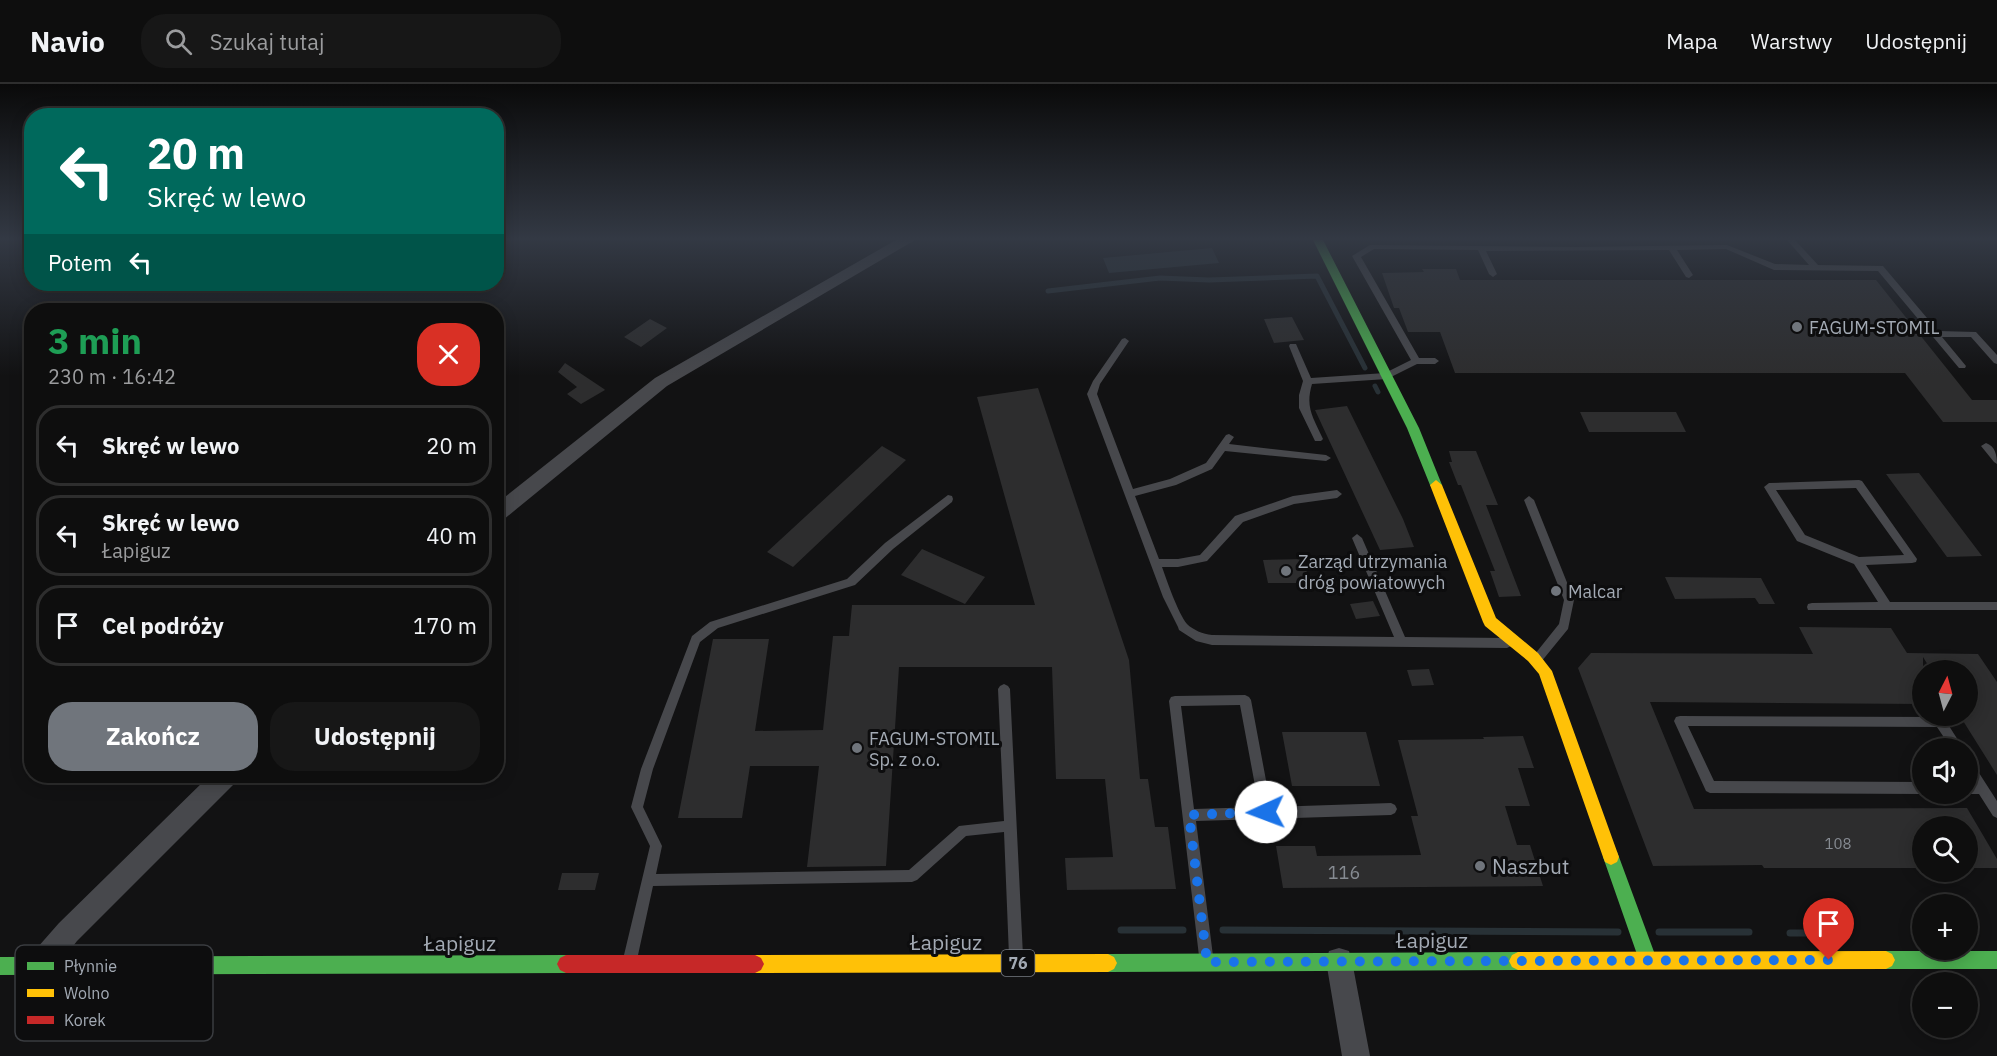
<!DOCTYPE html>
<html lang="pl">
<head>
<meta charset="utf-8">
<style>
	:root { --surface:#0e0e0e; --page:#171717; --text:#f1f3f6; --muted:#9b9c9e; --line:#2e2e2e; --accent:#70757c }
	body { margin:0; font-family:"IBM Plex Sans",sans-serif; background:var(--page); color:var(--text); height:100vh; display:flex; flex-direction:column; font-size:22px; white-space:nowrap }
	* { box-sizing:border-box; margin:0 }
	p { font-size:20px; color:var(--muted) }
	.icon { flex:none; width:33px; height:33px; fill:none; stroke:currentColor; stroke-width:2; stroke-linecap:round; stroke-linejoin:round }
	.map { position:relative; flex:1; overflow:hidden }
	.panel { position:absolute; left:24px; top:219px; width:480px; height:480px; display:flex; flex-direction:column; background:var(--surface); border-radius:24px; box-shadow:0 3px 15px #0003,0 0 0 2px var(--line) }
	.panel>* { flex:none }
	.banner { position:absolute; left:24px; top:24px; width:480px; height:183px; border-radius:24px; box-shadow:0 3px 15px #0003,0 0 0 2px var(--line); background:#00695c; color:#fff; overflow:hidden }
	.needle { width:39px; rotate:6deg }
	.tools { position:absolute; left:1912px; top:576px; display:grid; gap:12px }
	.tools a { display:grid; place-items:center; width:66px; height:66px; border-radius:50%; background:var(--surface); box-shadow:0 3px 15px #0003,0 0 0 2px var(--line); font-size:30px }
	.pin { position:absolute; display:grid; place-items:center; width:51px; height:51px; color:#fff; margin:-62px -26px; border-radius:50% 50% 50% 0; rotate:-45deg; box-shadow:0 0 6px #0007 }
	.pin .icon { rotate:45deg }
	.me { position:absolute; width:66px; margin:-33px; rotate:268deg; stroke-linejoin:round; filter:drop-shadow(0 0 4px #0008) }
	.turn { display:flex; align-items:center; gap:21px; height:126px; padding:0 24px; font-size:27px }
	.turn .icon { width:78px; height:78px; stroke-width:2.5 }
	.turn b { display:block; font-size:42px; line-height:51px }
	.then { display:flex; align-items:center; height:57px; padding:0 24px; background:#0003; gap:12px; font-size:22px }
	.round { display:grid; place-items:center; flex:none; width:63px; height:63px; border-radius:24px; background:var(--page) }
	.head { display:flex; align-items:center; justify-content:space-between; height:102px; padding:0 24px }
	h1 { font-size:36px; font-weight:800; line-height:45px; color:#1e9e55 }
	.cta { display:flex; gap:12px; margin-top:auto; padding:12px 24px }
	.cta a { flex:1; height:69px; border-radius:24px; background:var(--accent); color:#fff; font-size:24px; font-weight:800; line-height:69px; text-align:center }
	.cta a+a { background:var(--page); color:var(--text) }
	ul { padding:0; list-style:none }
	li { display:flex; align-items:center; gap:18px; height:81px; margin:0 12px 9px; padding:0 12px; border:3px solid var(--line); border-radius:24px }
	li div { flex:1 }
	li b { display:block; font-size:22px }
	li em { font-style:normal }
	header { display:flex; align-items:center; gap:36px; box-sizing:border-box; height:84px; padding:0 30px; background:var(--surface); border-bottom:2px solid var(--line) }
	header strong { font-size:28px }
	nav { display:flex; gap:33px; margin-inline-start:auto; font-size:21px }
	.search { width:420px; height:54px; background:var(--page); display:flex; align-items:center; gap:15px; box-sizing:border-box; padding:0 21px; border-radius:24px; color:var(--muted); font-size:22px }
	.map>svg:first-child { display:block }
	.water { fill:#283136 }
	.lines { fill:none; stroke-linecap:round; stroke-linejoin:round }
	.stream-far1 { stroke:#283136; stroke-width:5 }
	.stream { stroke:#283136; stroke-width:7 }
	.building { fill:#2d2d2e }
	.lane { fill:#47484c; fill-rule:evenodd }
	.street { fill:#47484c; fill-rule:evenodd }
	.fast { fill:#4caf50; fill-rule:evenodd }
	.slow { fill:#ffc107; fill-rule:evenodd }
	.jam { fill:#c62828; fill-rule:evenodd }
	.route { stroke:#1a73e8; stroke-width:10; stroke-dasharray:0 18 }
	.poi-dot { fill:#70757c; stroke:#0d0d0e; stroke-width:2 }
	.labels { text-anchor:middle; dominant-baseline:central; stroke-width:6; stroke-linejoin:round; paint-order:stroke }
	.number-label { font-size:15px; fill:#868b92 }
	.shield { fill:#0d0d0e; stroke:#767b82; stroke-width:1.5 }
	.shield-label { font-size:16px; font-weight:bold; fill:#a3aab4 }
	.poi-label { font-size:18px; fill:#a3aab4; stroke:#0d0d0e; text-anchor:start }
	.near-number-label { font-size:18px; fill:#868b92 }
	.near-poi-label { font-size:21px; fill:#a3aab4; stroke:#0d0d0e; text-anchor:start }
	.near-street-label { font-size:21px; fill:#a3aab4; stroke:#0d0d0e }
	.key { fill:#0d0d0e; stroke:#3a3c40; stroke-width:1.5 }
	.key-label { font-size:16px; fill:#a3aab4 }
</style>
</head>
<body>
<header>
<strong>Navio</strong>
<div class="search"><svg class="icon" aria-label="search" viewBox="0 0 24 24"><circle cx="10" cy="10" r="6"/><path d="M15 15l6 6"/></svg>Szukaj tutaj</div>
<nav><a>Mapa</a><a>Warstwy</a><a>Udostępnij</a></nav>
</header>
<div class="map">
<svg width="1997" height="972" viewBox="0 0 1997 972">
	<rect width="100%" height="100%" fill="#121213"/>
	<path class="water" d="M 1212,164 L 1219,179 L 1109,189 L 1103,174 Z"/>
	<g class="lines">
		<path class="stream-far1" d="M 1048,207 L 1160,194 L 1209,196 L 1317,192 L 1365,284
			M 1375,302 L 1378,308"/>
		<path class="stream" d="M 1121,846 L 1183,846
			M 1223,846 L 1618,848
			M 1659,848 L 1749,848
			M 1790,849 L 1822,849"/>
	</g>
	<path class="building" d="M 1422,185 L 1456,185 L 1460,196 L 1876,196 L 1972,316 L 1997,316 L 1997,338 L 1943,338 L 1905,289 L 1455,289 L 1440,248 L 1408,248 L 1399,224 L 1394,224 L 1382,189 L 1424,188 Z
		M 1292,233 L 1304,256 L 1274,259 L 1264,235 Z
		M 650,235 L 667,244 L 641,263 L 624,253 Z
		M 565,279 L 604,305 L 605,306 L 581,320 L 567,310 L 577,303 L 558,288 Z
		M 1038,304 L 1129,576 L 1140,695 L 1148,695 L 1155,743 L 1168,743 L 1176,805 L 1067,806 L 1065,774 L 1113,773 L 1105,695 L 1056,695 L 1052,583 L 899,583 L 886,782 L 807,783 L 819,682 L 750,682 L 742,734 L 678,734 L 713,555 L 769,555 L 755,647 L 823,646 L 833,552 L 849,552 L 852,521 L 1035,521 L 977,313 Z
		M 1347,322 L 1403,435 L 1414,463 L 1380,466 L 1315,326 Z
		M 1580,328 L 1676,328 L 1686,348 L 1589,348 Z
		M 882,362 L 906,376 L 793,483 L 767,468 Z
		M 1449,367 L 1476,367 L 1498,421 L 1486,421 L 1521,512 L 1499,513 L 1490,487 L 1495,487 L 1461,401 L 1458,401 L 1449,378 L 1452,378 Z
		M 1919,389 L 1929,402 L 1982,472 L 1947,473 L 1886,390 Z
		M 922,465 L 985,493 L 965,520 L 901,491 Z
		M 1304,475 L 1309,499 L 1268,499 L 1263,476 Z
		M 1665,493 L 1761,494 L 1775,520 L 1759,520 L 1755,514 L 1675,515 Z
		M 1373,517 L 1380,532 L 1356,535 L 1350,520 Z
		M 1799,543 L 1891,544 L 1907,569 L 1978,570 L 1997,598 L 1997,691 L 1960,632 L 1968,632 L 1968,586 L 1931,586 L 1923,573 L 1923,620 L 1650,618 L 1694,725 L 1967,724 L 1997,775 L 1997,784 L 1968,784 L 1968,742 L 1923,742 L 1923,784 L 1764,784 L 1762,781 L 1653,782 L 1578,584 L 1591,569 L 1813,570 Z
		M 1429,585 L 1434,601 L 1412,602 L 1407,586 Z
		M 1282,648 L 1366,648 L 1380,702 L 1292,702 Z
		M 1523,652 L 1534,684 L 1518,684 L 1530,722 L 1505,722 L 1517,761 L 1530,761 L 1543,802 L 1283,804 L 1276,762 L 1315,762 L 1317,772 L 1421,771 L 1411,732 L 1418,732 L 1398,656 L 1484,655 L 1483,653 Z
		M 562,789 L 599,789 L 595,806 L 558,806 Z"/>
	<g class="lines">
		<path class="lane" d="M 1787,156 L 1795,156 L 1818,181 L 1883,182 L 1938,247 L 1976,248 L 1997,271 L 1997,280 L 1994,279 L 1971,253 L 1942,253 L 1966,282 L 1965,284 L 1959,284 L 1878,187 L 1774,186 L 1726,165 L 1677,166 L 1693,191 L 1689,194 L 1686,193 L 1669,166 L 1486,167 L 1497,190 L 1493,193 L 1489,190 L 1478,166 L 1374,165 L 1361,173 L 1419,274 L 1435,274 L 1439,277 L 1435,280 L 1417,280 L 1387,295 L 1312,300 C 1305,324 1313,333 1323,355 L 1321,357 L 1315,357 L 1299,324 L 1299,311 L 1303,297 L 1289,262 L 1290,260 L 1296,260 L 1311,294 L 1385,289 L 1411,276 L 1352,172 L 1370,161 L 1577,163 L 1727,161 L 1775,180 L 1809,181 Z
			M 1125,254 L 1129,257 L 1100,300 L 1097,310 L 1133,405 L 1170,395 L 1206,379 L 1226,351 L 1229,350 L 1234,353 L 1229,360 L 1326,371 L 1331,374 L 1326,377 L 1225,367 L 1212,385 L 1176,401 L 1135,412 L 1159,475 L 1178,475 L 1200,471 L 1235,432 L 1293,412 L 1337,406 L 1342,410 L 1337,414 L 1294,420 L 1243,438 L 1207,477 L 1178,483 L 1162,483 C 1167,497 1178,529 1187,540 C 1193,546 1203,550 1212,551 L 1394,553 L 1352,454 L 1357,450 L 1362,454 L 1405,553 L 1507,554 L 1511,556 L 1513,559 L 1511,562 L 1507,564 L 1212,561 L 1196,557 L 1179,546 L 1178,543 L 1163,513 L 1087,310 L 1093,297 L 1122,255 Z
			M 1986,359 C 1995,362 1997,371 1997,380 L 1994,378 L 1981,362 Z
			M 1859,396 L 1862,397 L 1917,475 L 1916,478 L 1912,479 L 1866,481 L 1890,518 L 1997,518 L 1997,526 L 1808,526 L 1807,523 L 1808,520 L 1812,519 L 1878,518 L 1854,480 L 1797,457 L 1764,403 L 1769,399 ZM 1856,404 L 1904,471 L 1859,473 L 1805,451 L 1776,406 Z
			M 948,411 L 952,412 L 953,415 L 952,418 L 893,465 L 855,501 L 718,544 L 700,558 L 653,685 L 643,723 L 662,762 L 656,790 L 909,786 L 959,742 L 1004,737 L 998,605 L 1000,602 L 1004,600 L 1008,602 L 1010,605 L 1023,872 L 1021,877 L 1016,879 L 1011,877 L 1009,872 L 1004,748 L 966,752 L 917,796 L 912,798 L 653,802 L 638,871 L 636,876 L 631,878 L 626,876 L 624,871 L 650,762 L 631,723 L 641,685 L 692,552 L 710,538 L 847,495 L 885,459 Z
			M 1529,412 L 1534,416 L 1574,516 L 1568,545 L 1541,578 L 1537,580 L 1533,578 L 1531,575 L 1559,540 L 1564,516 L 1524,416 Z
			M 1245,611 L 1249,613 L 1251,616 L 1271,723 L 1391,719 L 1395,721 L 1397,725 L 1395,729 L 1391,731 L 1196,737 L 1213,872 L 1211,877 L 1206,879 L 1201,877 L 1199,872 L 1169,617 L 1171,613 L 1175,612 ZM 1240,621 L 1259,723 L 1194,725 L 1181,622 Z
			M 1680,632 L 1940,633 L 1944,634 L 1963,664 L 1951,664 L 1937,643 L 1688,642 L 1714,697 L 1923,698 L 1923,710 L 1710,709 L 1706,707 L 1674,637 L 1676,633 Z
			M 1968,677 L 1972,678 L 1997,717 L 1997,734 L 1993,732 L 1979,710 L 1968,710 L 1968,698 L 1972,698 L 1968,693 Z"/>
		<path class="street" d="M 896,156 L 915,156 L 667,302 L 503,436 L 496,438 L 496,420 L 655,294 Z
			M 209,692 L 237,692 L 234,700 L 77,857 L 50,892 L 40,895 L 30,892 L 27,882 L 30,872 L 59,839 Z
			M 1339,864 L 1349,867 L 1352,877 L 1370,972 L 1342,972 L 1326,877 L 1329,867 Z"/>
		<path class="fast" d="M 1313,156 L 1323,156 L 1419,344 L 1442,401 L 1440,404 L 1432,404 L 1430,401 L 1407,344 Z
			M 1611,765 L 1617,768 L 1619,773 L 1657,876 L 1654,882 L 1648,885 L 1642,882 L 1639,876 L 1603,773 L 1605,768 Z
			M 1886,867 L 1997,867 L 1997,885 L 1886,885 L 1880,882 L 1877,876 L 1880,870 Z
			M 1518,868 L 1524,871 L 1527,877 L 1524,883 L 1518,886 L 1108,888 L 1102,885 L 1099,879 L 1102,873 L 1108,870 Z
			M 566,871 L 572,874 L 575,880 L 572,886 L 566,889 L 0,891 L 0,873 Z"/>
		<path class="slow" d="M 1436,396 L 1442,401 L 1496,534 L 1538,569 L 1552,587 L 1619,773 L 1617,778 L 1611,781 L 1605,778 L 1603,773 L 1539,590 L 1528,577 L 1485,542 L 1483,538 L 1430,401 Z
			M 1886,867 L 1892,870 L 1895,876 L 1892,882 L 1886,885 L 1518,886 L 1512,883 L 1509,877 L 1512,871 L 1518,868 Z
			M 1108,870 L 1114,873 L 1117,879 L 1114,885 L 1108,888 L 755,889 L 749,886 L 746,880 L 749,874 L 755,871 Z"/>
		<path class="jam" d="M 566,871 L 755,871 L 761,874 L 764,880 L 761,886 L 755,889 L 566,889 L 560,886 L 557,880 L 560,874 Z"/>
	</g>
	<linearGradient id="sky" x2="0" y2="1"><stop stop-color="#0a0a0a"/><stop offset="0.53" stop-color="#333944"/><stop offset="1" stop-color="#333944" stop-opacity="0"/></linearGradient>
	<rect width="1997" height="292" fill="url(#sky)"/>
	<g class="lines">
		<path class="route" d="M 1266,728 L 1189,731 L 1207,878 L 1829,876"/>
	</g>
	<g class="poi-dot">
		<circle cx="1797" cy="243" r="6"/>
		<circle cx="1286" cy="487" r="6"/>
		<circle cx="1556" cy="507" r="6"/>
		<circle cx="857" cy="664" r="6"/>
		<circle cx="1480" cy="782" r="6"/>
	</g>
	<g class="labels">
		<g class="number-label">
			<text x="1838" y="759">108</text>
		</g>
		<rect class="shield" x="1001.5" y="866" width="33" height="26" rx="4.5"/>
		<g class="shield-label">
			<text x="1018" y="879">76</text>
		</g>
		<g class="poi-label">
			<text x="1809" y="243">FAGUM-STOMIL</text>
			<text x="1298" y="477">Zarząd utrzymania<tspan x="1298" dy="21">dróg powiatowych</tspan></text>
			<text x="1568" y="507">Malcar</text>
			<text x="869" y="654">FAGUM-STOMIL<tspan x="869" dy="21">Sp. z o.o.</tspan></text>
		</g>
		<g class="near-number-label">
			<text x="1344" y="788">116</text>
		</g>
		<g class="near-poi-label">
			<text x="1492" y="782">Naszbut</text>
		</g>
		<g class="near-street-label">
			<text x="1432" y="856">Łapiguz</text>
			<text x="946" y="858">Łapiguz</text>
			<text x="460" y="859">Łapiguz</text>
		</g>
	</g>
	<rect x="15" y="861" width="198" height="96" rx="9" class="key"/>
	<rect x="27" y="878" width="27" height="8" fill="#4caf50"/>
	<rect x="27" y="905" width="27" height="8" fill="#ffc107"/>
	<rect x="27" y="932" width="27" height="8" fill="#c62828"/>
	<g class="key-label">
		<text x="64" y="888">Płynnie</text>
		<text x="64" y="915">Wolno</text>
		<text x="64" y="942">Korek</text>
	</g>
</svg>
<div class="tools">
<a><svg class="needle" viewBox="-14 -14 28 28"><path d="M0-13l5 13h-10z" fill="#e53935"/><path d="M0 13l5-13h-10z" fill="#9b9c9e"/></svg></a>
<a><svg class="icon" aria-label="sound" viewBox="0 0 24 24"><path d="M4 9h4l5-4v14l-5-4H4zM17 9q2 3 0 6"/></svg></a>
<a><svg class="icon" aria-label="search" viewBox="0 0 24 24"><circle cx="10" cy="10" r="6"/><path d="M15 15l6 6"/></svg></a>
<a>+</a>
<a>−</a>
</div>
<div class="pin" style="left:1829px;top:876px;background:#d93025"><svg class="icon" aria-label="arrive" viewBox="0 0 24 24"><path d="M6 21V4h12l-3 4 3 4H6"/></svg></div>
<svg class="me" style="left:1266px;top:728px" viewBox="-20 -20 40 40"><circle r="19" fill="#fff"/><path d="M0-13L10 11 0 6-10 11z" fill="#1a73e8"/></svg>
<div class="banner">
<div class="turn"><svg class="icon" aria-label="left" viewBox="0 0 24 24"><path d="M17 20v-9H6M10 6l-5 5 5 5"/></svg><div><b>20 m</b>Skręć w lewo</div></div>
<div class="then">Potem<svg class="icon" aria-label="left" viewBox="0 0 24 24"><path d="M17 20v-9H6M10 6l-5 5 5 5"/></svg></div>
</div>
<section class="panel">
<div class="head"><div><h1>3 min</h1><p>230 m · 16:42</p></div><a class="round" style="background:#d93025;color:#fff"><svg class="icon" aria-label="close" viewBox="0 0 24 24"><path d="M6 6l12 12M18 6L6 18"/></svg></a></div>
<ul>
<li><svg class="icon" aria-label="left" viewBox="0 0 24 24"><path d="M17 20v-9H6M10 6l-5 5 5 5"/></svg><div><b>Skręć w lewo</b></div><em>20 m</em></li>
<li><svg class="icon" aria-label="left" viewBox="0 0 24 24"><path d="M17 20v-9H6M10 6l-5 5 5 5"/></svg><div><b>Skręć w lewo</b><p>Łapiguz</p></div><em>40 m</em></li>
<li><svg class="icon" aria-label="arrive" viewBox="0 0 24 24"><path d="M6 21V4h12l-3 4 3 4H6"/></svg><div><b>Cel podróży</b></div><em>170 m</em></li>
</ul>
<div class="cta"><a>Zakończ</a><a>Udostępnij</a></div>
</section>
</div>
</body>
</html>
